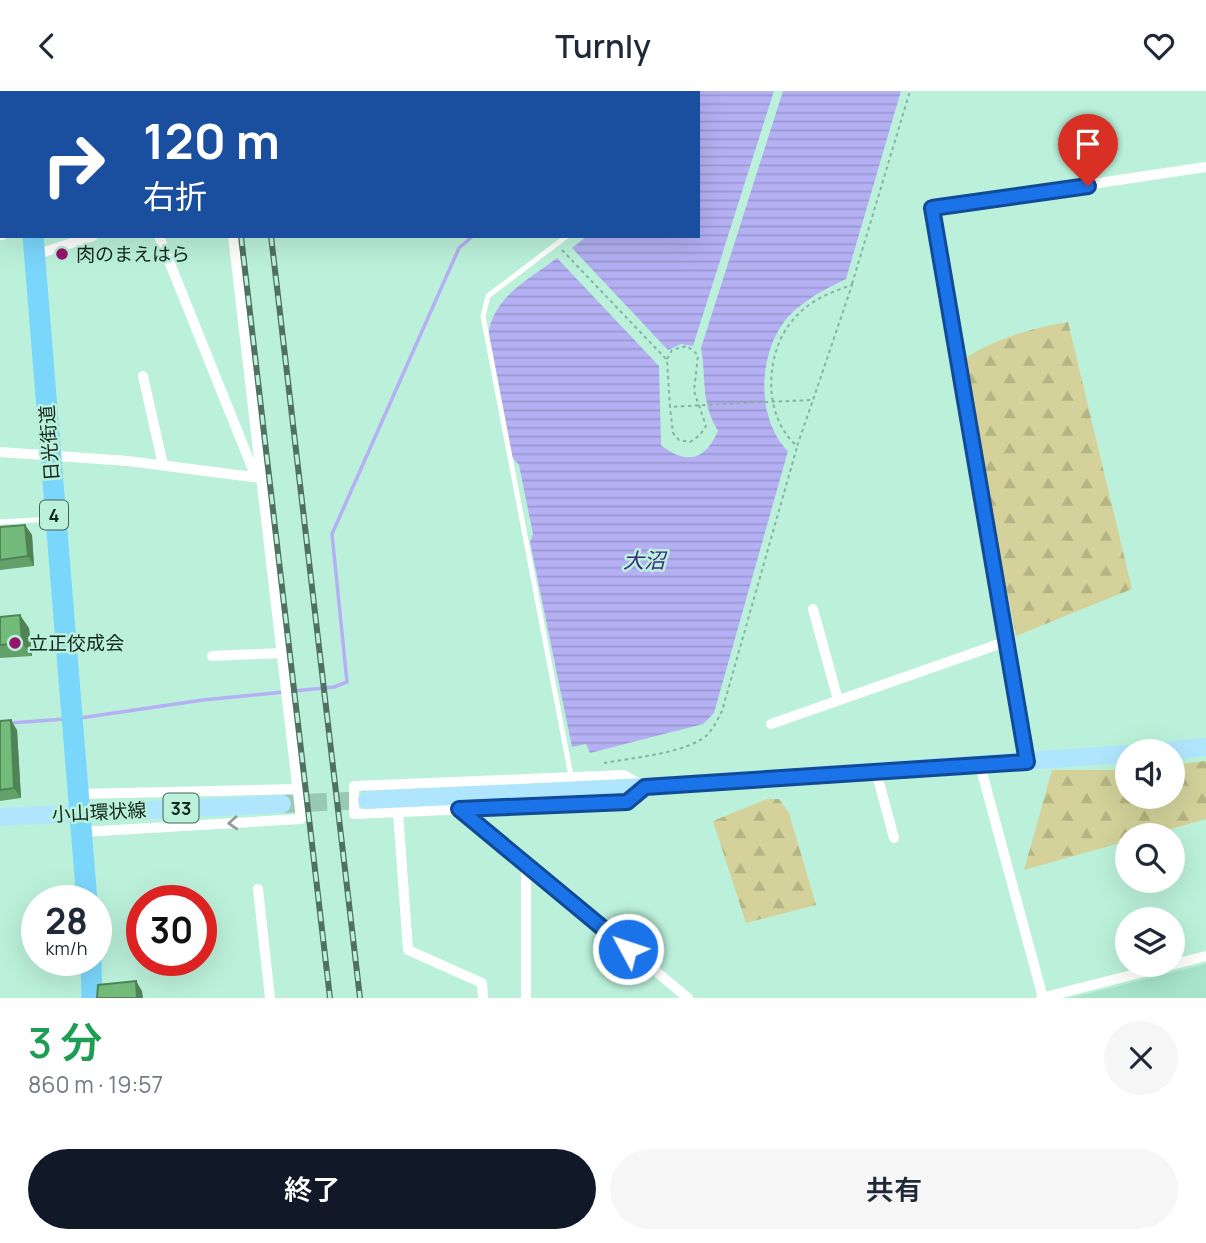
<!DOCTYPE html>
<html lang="ja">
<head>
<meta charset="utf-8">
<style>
	:root { --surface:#fff; --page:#f6f6f7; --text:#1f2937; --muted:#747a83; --accent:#111827 }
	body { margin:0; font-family:Manrope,"Noto Sans JP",sans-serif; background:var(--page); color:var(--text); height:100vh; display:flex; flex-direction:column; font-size:26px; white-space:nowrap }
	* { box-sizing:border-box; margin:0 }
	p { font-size:23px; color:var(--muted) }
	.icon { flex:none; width:38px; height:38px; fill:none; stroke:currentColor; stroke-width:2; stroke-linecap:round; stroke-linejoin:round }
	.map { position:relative; height:907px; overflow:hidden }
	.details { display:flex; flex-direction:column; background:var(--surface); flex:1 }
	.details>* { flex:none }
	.top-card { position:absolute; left:0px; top:0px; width:700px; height:147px; box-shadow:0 7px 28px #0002; background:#1a4fa0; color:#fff; overflow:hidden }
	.tools { position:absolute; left:1115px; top:648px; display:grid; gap:14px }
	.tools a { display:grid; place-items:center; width:70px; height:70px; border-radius:50%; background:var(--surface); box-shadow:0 7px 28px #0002; font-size:35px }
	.speed { position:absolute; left:21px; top:794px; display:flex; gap:14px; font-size:35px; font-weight:700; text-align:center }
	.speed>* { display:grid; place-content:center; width:91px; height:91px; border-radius:50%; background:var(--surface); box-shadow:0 7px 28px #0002; line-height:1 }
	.speed small { font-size:18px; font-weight:400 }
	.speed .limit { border:10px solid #d22; background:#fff; color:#111 }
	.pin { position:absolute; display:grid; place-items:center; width:60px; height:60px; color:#fff; margin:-72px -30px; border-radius:50% 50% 50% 0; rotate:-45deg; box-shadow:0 0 7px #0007 }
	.pin .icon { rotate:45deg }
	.me { position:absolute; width:77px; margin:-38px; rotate:310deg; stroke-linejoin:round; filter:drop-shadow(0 0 5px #0008) }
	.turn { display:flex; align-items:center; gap:24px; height:147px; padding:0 28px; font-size:32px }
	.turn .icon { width:91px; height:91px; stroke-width:2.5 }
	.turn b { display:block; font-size:49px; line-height:60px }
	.round { display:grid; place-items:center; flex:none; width:74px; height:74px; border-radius:37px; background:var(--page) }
	.overview { display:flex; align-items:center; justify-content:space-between; height:119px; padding:0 28px }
	h1 { font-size:42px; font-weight:600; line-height:52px; color:#1e9e55 }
	.button { display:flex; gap:14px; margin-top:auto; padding:14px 28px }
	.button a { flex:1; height:80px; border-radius:42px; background:var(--accent); color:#fff; font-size:28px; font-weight:600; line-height:80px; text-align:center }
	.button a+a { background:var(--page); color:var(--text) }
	header { display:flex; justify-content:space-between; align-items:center; height:91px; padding:0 28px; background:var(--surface); font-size:32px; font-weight:600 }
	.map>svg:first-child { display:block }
	.built { fill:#a7e4cb }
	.forest { fill:url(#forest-firs) }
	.water { fill:url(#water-rules) }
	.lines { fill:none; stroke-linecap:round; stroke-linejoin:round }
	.stream { stroke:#b4b0f3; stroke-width:3.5 }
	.primary-tunnel { stroke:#99c8b4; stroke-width:18; stroke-dasharray:18 9; stroke-linecap:butt }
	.path { stroke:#87b3a0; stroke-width:2; stroke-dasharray:3.5 3.5; stroke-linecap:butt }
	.lane { stroke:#fff; stroke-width:5 }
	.street { stroke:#fff; stroke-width:10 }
	.primary { stroke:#b0e6fd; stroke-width:18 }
	.highway { stroke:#7bd6fc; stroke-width:21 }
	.rail-casing { stroke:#4f7063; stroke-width:6 }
	.rail { stroke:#bbf1da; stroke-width:3.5; stroke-dasharray:10; stroke-linecap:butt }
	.wall { fill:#62a169 }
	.shaded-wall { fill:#508355 }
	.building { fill:#72bb7a; stroke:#508355; stroke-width:2 }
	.oneway { stroke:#949d9a }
	.route-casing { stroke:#114b97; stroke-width:18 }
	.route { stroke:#1a73e8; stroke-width:12 }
	.poi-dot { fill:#97146b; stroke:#bbf1da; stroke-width:2.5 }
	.labels { text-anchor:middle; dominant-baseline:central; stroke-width:5; stroke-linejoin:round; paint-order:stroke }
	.shield { fill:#bbf1da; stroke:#446356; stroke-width:2 }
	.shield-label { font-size:18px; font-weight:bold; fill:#11261e }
	.poi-label { font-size:19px; fill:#11261e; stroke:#bbf1da; text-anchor:start }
	.street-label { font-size:19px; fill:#11261e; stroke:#bbf1da }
	.water-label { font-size:21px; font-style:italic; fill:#3d2785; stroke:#bbf1da }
</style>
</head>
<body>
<header><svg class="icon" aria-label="back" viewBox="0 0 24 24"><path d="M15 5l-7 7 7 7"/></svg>Turnly<svg class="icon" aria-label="heart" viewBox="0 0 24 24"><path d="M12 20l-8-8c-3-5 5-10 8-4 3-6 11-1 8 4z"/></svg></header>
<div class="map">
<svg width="1206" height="907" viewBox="0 0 1206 907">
	<defs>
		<pattern id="forest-firs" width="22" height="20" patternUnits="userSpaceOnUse" patternTransform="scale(1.75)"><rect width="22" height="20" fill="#d4d29a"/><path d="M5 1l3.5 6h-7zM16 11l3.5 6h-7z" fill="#b5b484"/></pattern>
		<pattern id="water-rules" width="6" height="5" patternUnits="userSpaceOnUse" patternTransform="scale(1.75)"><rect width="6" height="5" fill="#b4b0f3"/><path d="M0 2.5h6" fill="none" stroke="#9a97d0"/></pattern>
	</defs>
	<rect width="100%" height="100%" fill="#bbf1da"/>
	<path class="built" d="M 1206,873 L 1206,907 L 1070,907 Z"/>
	<path class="forest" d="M 1068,231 L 1132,498 L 1016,545 L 967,300 L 967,266 C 997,247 1032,237 1068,231 Z
		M 1206,670 L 1206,728 L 1150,744 L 1127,744 L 1127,750 L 1024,779 L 1052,679 L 1127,679 L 1127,705 L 1172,705 L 1173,674 Z
		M 767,708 L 779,708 L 789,722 L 816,814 L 746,832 L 713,730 Z"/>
	<path class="water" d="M 671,0 L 774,0 L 693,255 L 681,253 L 668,259 L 572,157 L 587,145 L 698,145 L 698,2 Z
		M 783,0 L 901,0 L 846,188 C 825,198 805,208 788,226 C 758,260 755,327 788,360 L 714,622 L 703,633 L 590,662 L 586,653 L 572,656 L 530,451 L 533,443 L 519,374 L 512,366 L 488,246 C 492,206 527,190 557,167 L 659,275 L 661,354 C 686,374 705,370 718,340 C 700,309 707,291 701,257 Z"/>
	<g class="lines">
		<path class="stream" d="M 80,627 L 203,609 L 334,596 L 347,591 L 332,443 L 459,157 L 473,145
			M 10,632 L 65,628"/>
		<path class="primary-tunnel" d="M 282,713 L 367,709"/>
		<path class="path" d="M 562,159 L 667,269 L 670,316 C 718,313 765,311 813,309 L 852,194 C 830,201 807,211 792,230 C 764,264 763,326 797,355 L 813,309
			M 852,193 L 910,0
			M 667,268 L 672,259 L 687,255 L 698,264 L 694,300 L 706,335 L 700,344 L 690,351 L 679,349 L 673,342 L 670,316
			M 604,672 C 630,667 690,662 708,643 C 714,636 718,628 722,620 L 797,356"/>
		<path class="lane" d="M 661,2 L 662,0
			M 567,145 L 488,205 L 483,225 L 571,685
			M 0,431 L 53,428"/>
		<path class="street" d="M 102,0 L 103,2
			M 216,0 L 217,2
			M 0,144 L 2,144
			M 159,145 L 253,379 L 261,387
			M 35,164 L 93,145
			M 143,285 L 163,374
			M 0,361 L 128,370 L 261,387
			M 813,518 L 838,609
			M 212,565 L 281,562
			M 771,633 L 1005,551
			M 1027,671 L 932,117 L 1206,76
			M 980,674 L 1043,907
			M 876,680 L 894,747
			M 624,684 L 645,696 L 627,711 L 354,723 L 354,695 Z
			M 79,703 L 298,698
			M 459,717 L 688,907
			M 398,721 L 408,859 L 482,892 L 483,907
			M 82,741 L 301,728 L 233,145
			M 526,774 L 526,907
			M 258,798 L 270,907
			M 1041,907 L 1206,865"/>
		<path class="primary" d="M 1161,660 L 1206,656
			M 367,709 L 645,696 L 1127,663
			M 0,726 L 282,713"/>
		<path class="highway" d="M 22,0 L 22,2
			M 33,145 L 87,810
			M 91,870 L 92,907"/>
		<g class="rail-casing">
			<path id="rail" d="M 232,0 L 232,2
				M 253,0 L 254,2
				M 241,145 L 330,907
				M 271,145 L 360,907"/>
		</g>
		<use href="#rail" class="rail"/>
	</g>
	<path class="wall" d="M 25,434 L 32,444 L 34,475 L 0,479 L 0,436 Z
		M 0,526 L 29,537 L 32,565 L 0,567 Z
		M 0,630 L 17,639 L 21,707 L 0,710 Z"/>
	<path class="shaded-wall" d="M 25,434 L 32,444 L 34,475 L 28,465 Z
		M 20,524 L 29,537 L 32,565 L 22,552 Z
		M 11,629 L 17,639 L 21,707 L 14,697 Z
		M 136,890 L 142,900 L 143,907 L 137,907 Z"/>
	<path class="building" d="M 45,0 L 79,0 L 79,2 L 45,2 Z
		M 25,434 L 28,465 L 0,469 L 0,436 Z
		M 20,524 L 22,552 L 0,554 L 0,526 Z
		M 11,629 L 14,697 L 0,699 L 0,630 Z
		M 136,890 L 137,907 L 97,907 L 98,894 Z"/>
	<defs><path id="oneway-chevron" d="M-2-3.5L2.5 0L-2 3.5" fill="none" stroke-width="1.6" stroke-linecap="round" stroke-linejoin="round" transform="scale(1.75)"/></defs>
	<use class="oneway" href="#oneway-chevron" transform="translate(233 732) rotate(177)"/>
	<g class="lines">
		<g class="route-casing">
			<path id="route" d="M 628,858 L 459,718 L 627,711 L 645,696 L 1027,671 L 932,117 L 1088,95"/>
		</g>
		<use href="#route" class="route"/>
	</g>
	<g class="poi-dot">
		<circle cx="62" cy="163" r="7"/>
		<circle cx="15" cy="552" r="7"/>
	</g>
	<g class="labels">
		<g class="shield">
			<rect x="40" y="409.5" width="28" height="29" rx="5"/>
			<rect x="163.5" y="702.5" width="35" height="29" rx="5"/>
		</g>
		<g class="shield-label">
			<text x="54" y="424">4</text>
			<text x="181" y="717">33</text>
		</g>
		<g class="poi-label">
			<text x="76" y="163">肉のまえはら</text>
			<text x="29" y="552">立正佼成会</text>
		</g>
		<g class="street-label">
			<text transform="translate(49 352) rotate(-94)">日光街道</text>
			<text transform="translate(99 721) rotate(-3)">小山環状線</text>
		</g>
		<g class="water-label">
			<text x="644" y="469">大沼</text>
		</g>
	</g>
</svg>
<div class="tools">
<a><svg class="icon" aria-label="sound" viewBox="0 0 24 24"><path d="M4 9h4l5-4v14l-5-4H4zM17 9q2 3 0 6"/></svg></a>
<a><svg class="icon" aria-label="search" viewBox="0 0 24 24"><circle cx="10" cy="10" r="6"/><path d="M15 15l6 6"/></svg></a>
<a><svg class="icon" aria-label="layers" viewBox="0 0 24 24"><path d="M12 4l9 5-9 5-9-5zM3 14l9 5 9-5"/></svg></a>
</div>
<div class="speed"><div>28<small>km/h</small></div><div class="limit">30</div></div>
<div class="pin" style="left:1088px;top:95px;background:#d93025"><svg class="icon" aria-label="arrive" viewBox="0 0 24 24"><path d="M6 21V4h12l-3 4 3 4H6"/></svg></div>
<svg class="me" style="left:628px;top:858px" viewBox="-20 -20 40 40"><circle r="17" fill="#1a73e8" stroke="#fff" stroke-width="3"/><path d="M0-11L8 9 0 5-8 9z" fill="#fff"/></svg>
<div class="top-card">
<div class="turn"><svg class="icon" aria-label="right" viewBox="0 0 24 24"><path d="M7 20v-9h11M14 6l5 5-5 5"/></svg><div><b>120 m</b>右折</div></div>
</div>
</div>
<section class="details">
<div class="overview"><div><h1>3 分</h1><p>860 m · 19:57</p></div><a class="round"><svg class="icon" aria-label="close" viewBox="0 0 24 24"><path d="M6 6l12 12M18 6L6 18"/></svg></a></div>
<div class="button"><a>終了</a><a>共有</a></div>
</section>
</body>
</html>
